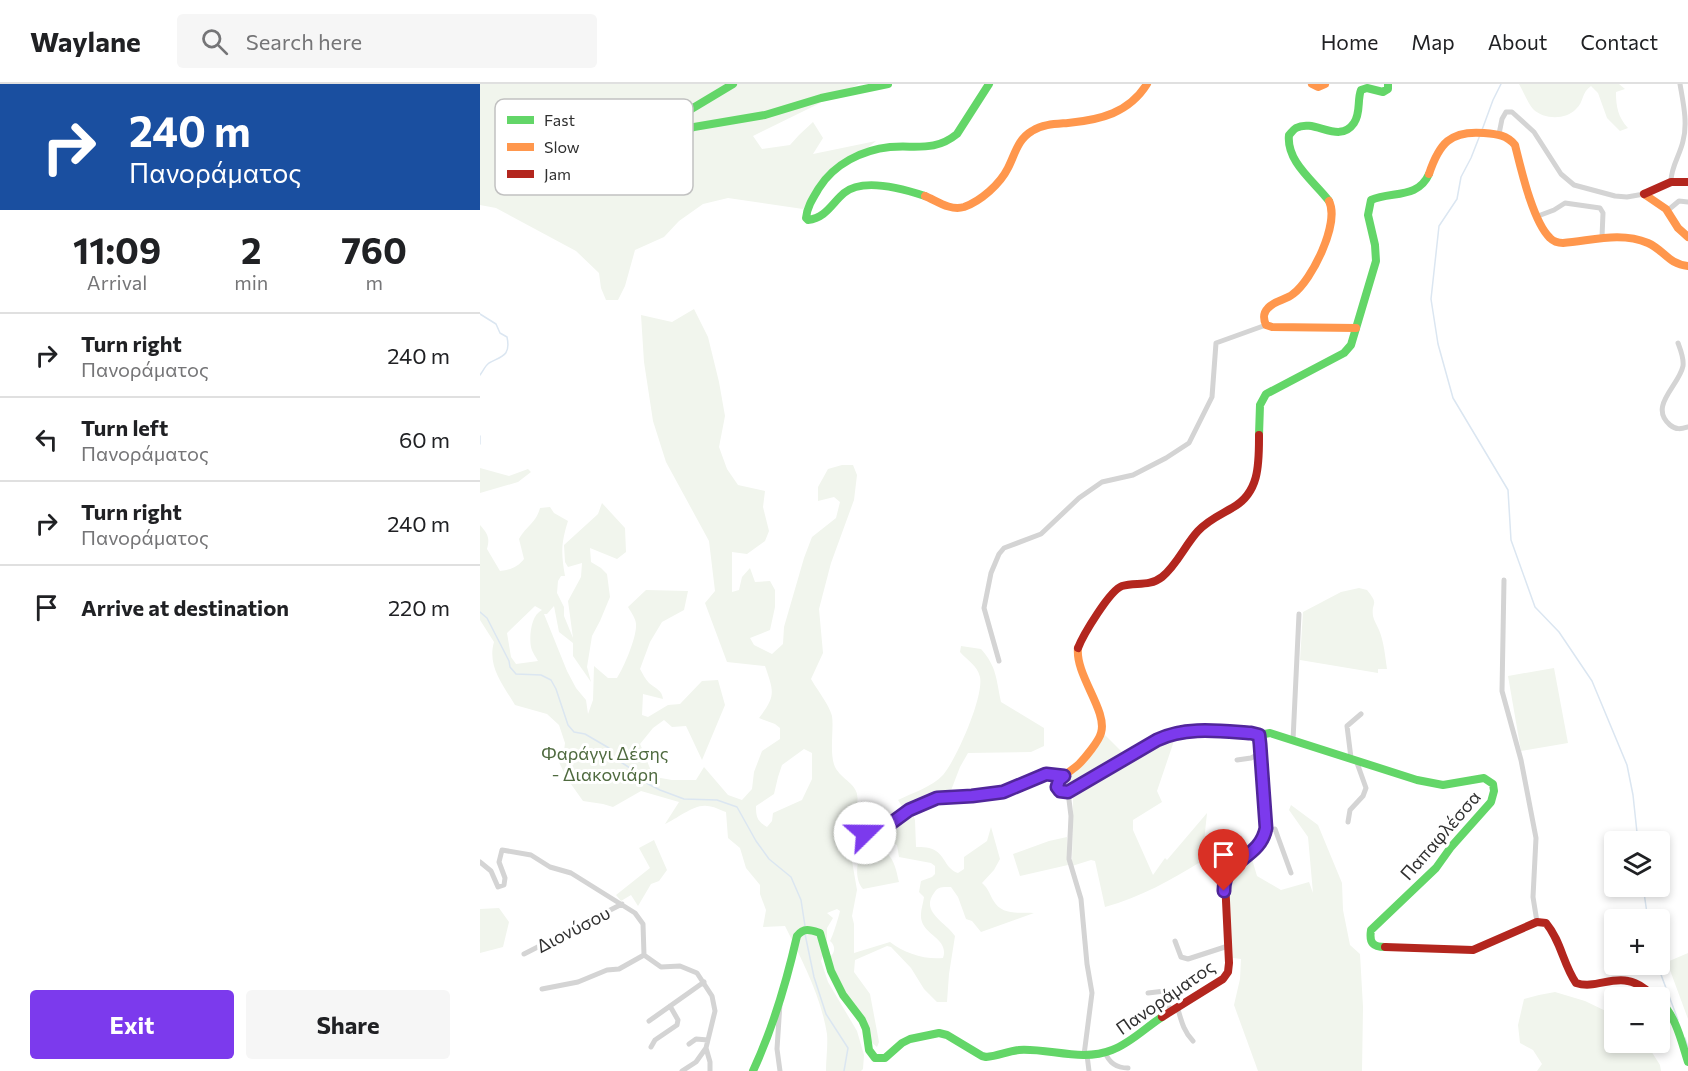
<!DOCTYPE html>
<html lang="en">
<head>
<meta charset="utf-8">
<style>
	:root { --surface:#fff; --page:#f6f6f6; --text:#202124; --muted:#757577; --line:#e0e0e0; --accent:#7c3aed }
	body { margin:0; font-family:Commissioner,sans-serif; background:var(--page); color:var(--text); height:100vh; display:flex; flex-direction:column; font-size:22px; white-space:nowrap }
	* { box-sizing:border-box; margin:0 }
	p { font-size:20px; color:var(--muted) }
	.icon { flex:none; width:33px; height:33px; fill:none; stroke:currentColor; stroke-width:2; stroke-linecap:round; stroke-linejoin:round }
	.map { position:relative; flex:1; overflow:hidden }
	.side { display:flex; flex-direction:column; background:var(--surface); width:480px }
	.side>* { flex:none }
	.guide { background:#1a4fa0; color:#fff; overflow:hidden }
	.controls { position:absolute; left:1124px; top:747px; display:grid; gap:12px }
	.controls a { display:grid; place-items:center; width:66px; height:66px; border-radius:6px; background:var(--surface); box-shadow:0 3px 9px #0003; font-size:30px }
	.pin { position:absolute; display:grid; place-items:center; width:51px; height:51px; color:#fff; margin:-62px -26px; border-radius:50% 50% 50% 0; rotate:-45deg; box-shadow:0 0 6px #0007 }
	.pin .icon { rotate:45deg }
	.me { position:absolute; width:66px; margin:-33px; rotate:68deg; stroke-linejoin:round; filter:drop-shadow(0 0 4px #0008) }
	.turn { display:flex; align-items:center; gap:21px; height:126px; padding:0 30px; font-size:27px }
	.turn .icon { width:78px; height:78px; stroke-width:2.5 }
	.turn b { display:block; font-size:42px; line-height:51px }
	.eta { display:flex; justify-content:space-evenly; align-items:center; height:102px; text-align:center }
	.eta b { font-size:36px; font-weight:700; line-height:42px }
	.button { display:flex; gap:12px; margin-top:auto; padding:12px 30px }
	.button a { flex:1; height:69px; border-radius:6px; background:var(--accent); color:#fff; font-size:24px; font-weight:700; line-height:69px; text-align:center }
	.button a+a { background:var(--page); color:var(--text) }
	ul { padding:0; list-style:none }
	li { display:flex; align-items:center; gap:18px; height:84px; padding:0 30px; border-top:2px solid var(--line) }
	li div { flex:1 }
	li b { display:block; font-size:22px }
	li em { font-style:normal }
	header { display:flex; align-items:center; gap:36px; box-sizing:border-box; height:84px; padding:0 30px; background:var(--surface); border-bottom:2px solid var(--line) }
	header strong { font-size:28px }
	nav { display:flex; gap:33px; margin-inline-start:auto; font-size:21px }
	.search { width:420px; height:54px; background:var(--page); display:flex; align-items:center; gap:15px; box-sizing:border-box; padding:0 21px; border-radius:6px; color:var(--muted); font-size:22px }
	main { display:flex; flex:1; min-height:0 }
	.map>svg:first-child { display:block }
	.green { fill:#f1f5ed; fill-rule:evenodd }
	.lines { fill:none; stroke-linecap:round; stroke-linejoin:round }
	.stream { stroke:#dbe6f1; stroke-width:1.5 }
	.street { stroke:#d4d4d4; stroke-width:5 }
	.fast { stroke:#63d668; stroke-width:8 }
	.slow { stroke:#ff974d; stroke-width:8 }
	.jam { stroke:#b3261e; stroke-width:8 }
	.route-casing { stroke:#51269a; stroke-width:15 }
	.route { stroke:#7c3aed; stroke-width:10 }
	.labels { text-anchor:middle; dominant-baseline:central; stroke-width:6; stroke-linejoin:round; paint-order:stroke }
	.park-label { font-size:18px; fill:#4f6a3f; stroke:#fff }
	.street-label { font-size:18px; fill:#303030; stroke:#fff }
	.key { fill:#fff; stroke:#c1c1c1; stroke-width:1.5 }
	.key-label { font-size:16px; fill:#303030 }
</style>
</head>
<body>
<header>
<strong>Waylane</strong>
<div class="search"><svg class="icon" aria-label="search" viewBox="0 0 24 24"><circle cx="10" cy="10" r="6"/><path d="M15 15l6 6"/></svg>Search here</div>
<nav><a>Home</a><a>Map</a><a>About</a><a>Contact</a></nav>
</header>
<main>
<section class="side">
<div class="guide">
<div class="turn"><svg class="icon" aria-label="right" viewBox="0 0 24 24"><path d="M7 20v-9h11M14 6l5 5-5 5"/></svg><div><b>240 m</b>Πανοράματος</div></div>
</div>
<div class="eta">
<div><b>11:09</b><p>Arrival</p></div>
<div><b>2</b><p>min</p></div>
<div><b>760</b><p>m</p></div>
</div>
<ul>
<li><svg class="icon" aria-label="right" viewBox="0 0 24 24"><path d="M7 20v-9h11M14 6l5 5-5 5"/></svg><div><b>Turn right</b><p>Πανοράματος</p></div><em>240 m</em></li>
<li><svg class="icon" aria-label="left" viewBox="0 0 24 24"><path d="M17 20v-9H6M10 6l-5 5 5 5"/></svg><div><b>Turn left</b><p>Πανοράματος</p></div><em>60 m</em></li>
<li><svg class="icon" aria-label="right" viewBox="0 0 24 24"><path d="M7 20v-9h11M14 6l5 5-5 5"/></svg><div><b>Turn right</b><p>Πανοράματος</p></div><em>240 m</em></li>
<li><svg class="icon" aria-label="arrive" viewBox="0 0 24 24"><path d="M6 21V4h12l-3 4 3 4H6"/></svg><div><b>Arrive at destination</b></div><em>220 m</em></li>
</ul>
<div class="button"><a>Exit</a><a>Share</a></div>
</section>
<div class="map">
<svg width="1208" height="987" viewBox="0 0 1208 987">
	<rect width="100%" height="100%" fill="#fff"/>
	<path class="green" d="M 0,0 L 379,0 L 273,52 L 282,65 L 310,61 L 319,51 L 333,38 L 343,54 L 333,70 L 396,57 L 353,92 L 323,125 L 248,114 L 223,120 L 199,137 L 184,153 L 155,166 L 145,202 L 138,216 L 126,216 L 121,204 L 119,189 L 96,167 L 16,124 L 0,121 Z
		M 1039,0 L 1139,0 L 1145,5 L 1136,8 C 1136,23 1138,33 1148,44 L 1140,47 L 1127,34 L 1118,9 L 1111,2 C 1101,9 1104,18 1096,25 C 1086,36 1064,36 1053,25 C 1048,19 1043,7 1039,0 Z
		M 214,225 L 228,253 L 239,298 L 245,332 L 239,363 L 247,385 L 258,401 L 285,407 L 283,423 L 289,447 L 285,457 L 267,470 L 252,468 L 252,508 L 259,506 L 262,493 L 270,484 L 275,498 L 290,497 L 295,506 L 295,523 L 290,546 L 270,554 L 274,561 L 292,570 L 303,560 L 304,543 L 324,474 L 332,453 L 356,434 L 360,418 L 354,413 L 338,417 L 338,403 L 348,385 L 362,381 L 373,381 L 377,391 L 374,416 L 351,479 L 339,525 L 343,569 L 331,595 C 336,604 350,622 352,632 C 354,645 349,670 355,683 C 363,698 381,700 377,720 L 368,728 L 367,734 L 369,739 L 366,741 L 363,760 L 368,764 L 366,773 L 369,773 L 372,777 L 377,806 L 372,832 L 374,840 L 374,869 L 410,858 C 424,869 445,876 463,874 C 469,856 447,852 442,838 C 439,830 443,821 444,813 L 439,808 L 441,797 L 452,793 L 455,790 L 455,782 L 451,779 L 419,773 L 417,761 C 403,755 395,756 381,760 L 382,755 L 386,751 L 411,741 L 431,728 L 433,730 L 435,736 L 436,763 C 442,763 451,763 456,767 C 466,774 466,785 478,789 L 484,785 L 484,773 L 507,757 L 511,743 L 520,775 L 514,786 L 502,799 C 508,804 509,809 513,816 C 522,832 538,828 554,829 L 501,848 L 492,837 L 486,835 L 478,813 L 471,803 C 463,803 458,802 454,809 C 440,828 466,838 475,852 L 469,890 L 467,918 L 457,918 L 444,905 L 431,884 L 411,863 L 407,862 L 375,876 L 374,888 L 390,910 L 399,958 L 397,963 L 391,958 L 361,905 L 350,873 C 355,869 356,862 350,857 C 353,852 359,832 360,827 L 357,825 L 347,829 L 353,834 L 347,844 L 347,862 L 341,877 L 348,898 L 377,947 L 384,971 L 383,985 L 381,987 L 346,987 C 346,975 348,962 347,950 C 341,912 322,876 305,842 L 283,843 L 286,826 L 280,810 L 280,801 L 266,784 L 260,764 L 248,754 L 246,728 C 240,726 233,722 227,722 C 214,720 197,735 185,740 L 199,718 L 161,707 L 133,723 L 123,720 L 103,717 L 86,693 L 79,678 L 84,667 L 85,659 L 79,641 L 67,630 L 35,621 C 23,601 7,582 14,558 L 0,536 L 0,441 C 8,450 10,454 7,465 L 20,487 C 30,486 38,483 44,475 L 39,455 C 47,441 56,439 60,424 L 70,423 L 74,429 L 88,437 C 81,459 81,469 85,492 L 81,492 L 78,497 L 77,509 L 84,523 L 84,532 L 93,554 L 88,517 L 101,493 L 102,479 L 88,483 L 85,478 L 84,461 L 118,430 L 122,419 L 145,444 L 146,468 L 137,475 L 110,464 L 111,478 L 121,484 L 127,490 L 130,513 L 120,537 L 112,552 L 107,583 L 111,598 L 93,572 L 93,559 L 79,548 L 74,522 L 67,530 L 64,530 L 87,587 L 96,604 L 106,616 L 108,630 L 113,616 L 114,582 L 128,594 L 137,594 C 144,583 157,553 156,540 C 156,535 151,528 148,523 L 166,506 L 208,507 L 204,526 L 182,538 L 170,558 L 160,585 C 163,590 165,595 169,599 C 176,605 182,606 183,615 L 163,610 L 162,631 L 168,633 L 188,621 L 200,620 L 222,597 L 238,596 L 245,621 L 222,676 L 206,642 L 192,643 L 184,636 L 173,644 L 160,660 C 165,670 169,685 175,693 L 192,696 L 216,696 L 224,683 L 248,711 L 262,716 L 272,705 L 274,688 L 282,667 L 300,655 L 300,644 L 295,640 L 279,634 C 296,612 294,608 285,582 L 247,578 L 225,519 L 235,507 L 229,457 L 186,378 L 173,337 L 164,278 L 161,231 L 192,238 ZM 55,522 L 62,526 C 51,531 49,552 51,563 C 52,568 56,573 58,577 L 36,580 L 31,573 L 27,549 ZM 324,665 L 332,669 L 332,695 L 322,716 L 293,729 L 292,737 L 287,743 C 277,737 276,733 276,722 L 294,710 L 298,693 L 302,681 Z
		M 0,384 L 29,392 L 48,385 L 51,388 L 38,398 L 0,409 Z
		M 879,504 L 887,506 C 900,522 891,517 893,532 C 894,537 897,541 899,546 C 904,558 905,571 907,585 L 898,585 L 898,589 L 820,576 L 823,528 L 861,508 Z
		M 481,562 L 501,565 C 517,583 516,595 521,618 L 564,644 L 564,662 L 551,668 L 488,669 L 480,683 L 470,709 L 425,727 L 418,716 C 432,709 452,703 463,691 C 476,676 504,613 500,593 C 497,581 488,577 480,568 Z
		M 1074,584 L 1088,659 L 1041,667 L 1028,592 Z
		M 625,651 L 646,672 L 592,705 L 580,705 L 581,696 Z
		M 695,654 L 677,707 L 682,718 L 653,736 L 653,746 L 673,791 L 685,774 L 687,776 L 727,729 L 722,777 C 691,796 661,813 625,823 L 615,777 L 611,776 L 592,782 L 593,714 L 630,689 L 685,658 Z
		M 811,721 L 838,741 L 862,799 L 863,826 L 870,861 L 880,870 L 883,923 L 882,987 L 778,987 L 754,921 L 760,895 L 761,875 L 753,874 L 749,799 L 754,789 L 772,775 L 777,792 L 801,806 L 829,798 L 833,809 L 828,753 L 809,726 Z
		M 587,753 L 588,781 L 540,792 L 533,770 L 569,757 Z
		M 174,756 L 187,786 L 179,797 L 171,800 L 158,822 L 151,811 L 141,817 L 136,811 L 170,784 L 159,764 Z
		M 401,765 C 414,772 416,785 419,798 L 383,805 C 375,796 376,780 381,770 Z
		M 19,824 L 29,838 L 23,863 L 0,869 L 0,825 Z
		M 1208,869 L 1208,935 L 1187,878 Z
		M 1075,908 L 1105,917 L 1132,930 L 1134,931 L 1134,958 L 1166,959 L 1180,981 L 1181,987 L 1057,987 L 1062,980 L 1053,966 L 1040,959 L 1038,941 L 1044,915 L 1059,911 Z"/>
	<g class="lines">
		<path class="stream" d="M 1002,46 L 1013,16 L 1021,0
			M 1000,51 L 991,74 L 981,93 L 977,115 L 959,142 L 951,215 L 958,260 L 973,314 L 1028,406 L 1031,456 L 1055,523 L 1079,548 L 1112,597 L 1147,681 L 1153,711 L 1158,758
			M 0,230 L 16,240 L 20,249 L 27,253 C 31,272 22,272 9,279 C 5,282 3,287 0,291
			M 0,352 L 0,360
			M 0,528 L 7,534 L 29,577 L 30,583 L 36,590 L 61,591 L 71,596 L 76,605 L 88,641 L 94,648 L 105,650 L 129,664 L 133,673 L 153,686 L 168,700 L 180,706 L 204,715 L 237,716 L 257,723 L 276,757 L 289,775 L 311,793 L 321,816 L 325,842
			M 1163,802 L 1168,836
			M 325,850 L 334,893 L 346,930 L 368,964 L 364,987
			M 1177,880 L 1198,936
			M 1205,954 L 1208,963"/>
		<path class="street" d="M 1019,50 L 1022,35 L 1026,28 L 1032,28 L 1054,48 L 1081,90 L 1094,101 L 1135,112 L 1147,113 L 1164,110
			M 1191,97 C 1191,83 1200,71 1203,57 C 1208,39 1203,18 1200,0
			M 1187,127 L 1199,117 L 1208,118
			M 1058,132 L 1074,126 L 1085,119 L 1120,124 L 1123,129 L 1122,153
			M 1198,259 C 1201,267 1204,274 1203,282 C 1199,302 1168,322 1190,341 C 1196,346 1201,345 1208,343
			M 1024,496 L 1022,607 L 1041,676 L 1056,754 L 1053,813 L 1057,838
			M 519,577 L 504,524 L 511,489 L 519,470 L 524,464 L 561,450 L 599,414 L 622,398 L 653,391 L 686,374 L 709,359 L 732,313 L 736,259 L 786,241
			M 813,656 L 819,530
			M 871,674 L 867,642 L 881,630
			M 757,676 L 771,674 L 781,669
			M 588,708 L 591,732 L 589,775 L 601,815 L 607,880 L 612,909 L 604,971
			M 868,738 L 870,726 L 883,712 L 886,704 L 876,676
			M 785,747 L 795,745 L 811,789
			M 380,753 L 385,749 L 410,740 L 429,726 L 457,714 L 523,708 L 566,690 L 583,692
			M 0,778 L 11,787 L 18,803 L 24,801 L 25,794 L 19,778 L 22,766 L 51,771 L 70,783 L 91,789 L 155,829 L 163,840 L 164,871
			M 695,857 L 701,873 L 708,875 L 748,862
			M 44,870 L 142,820
			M 164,871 L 181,883 L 200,882 L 217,889 L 232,912 L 235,927 L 226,964 L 216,978 L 202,987
			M 62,905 L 98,898 L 127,886 L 139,885 L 164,871
			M 668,909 L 685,907 L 690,927
			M 300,919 L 297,965 L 300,987
			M 697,922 C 701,935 703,947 713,957
			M 169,937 L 224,898
			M 209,960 L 216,955 L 228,956
			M 171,963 L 175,956 L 197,941 L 198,936 L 190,922
			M 226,964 L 230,978 L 230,987
			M 625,968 C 629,979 636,984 648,984
			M 607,971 L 609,987"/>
		<path class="fast" d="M 253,0 L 203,30 L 144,57 L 142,63 L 144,66 L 151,67 L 214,43 L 285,31 L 341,14 L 408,0
			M 445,112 C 424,105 383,93 364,109 C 352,119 346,134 328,136 L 326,134 C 327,123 333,114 339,104 C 354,80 382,66 410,63 C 436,61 455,68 477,50 L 509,0
			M 849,117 C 835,98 806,78 809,51 C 811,49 813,46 816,44 C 835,34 859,61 874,39 C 881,29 877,16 881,6 L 887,4 L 903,8 L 908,5 L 908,0
			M 779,351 L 780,321 L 786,310 L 864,269 L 871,261 L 896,177 L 895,161 L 888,131 L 891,116 C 912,107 938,115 949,90
			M 779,651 L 790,649 L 937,696 L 963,701 L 1004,694 L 1013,700 L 1014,707 L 1011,718 L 971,763 L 956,784 L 891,846 C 889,859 893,863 905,863
			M 1179,916 C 1196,932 1201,956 1208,978
			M 273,987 C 292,946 307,896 317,852 C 324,843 331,846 340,849 L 351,887 L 363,911 L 382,936 L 386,945 L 389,966 L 395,974 L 405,974 L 422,959 L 430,955 L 459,949 L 467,951 L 502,972 L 506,973 C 518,972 528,967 539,966 C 569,964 602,978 632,966 C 651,959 666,943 682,933"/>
		<path class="slow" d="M 832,0 L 838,3 L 845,0
			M 949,90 C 959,60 970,46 1004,49 C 1017,50 1027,51 1035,61 C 1041,85 1053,138 1070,154 C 1074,158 1078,159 1083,159 C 1111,157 1140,147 1168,159 C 1184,166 1188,180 1208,182
			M 1164,110 L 1186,125 L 1198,144 L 1208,153
			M 445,112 C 457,117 470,127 484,123 C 501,117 520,100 528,84 C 535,70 538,55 552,47 C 563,40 576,40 588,39 C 620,36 649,29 667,0
			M 849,117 C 860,139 832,196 813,210 C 806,216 795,216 788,224 C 783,229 783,234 786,241 L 792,243 L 876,244
			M 598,564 C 595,591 628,627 621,649 C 619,657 605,674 599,680 C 591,688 580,691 577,703 L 582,708 L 588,708 L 595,705 L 677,656 C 704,643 740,645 769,649"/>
		<path class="jam" d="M 1164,110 L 1191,98 L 1208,98
			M 598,564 C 603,551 630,506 642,502 C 656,498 669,503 682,493 C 697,481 705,461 718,447 C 728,436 740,431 752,424 C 780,409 779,379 779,351
			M 905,863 L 993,866 L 1057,838 L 1066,839 C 1081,857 1083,880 1096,899 C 1114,905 1130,893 1148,897 C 1159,899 1168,907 1176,914
			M 682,933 L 743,895 L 748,888 L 749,879 L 745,796 L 754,782 L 779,761 L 786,744 L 779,651 L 769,649"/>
	</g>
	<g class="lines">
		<g class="route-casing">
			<path id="route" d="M 385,749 L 410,740 L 429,726 L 457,714 L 492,712 L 523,708 L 566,690 L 584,692 L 579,696 L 577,703 L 580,707 L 588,708 L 677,656 C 705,642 741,647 771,649 L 779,651 L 780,660 L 786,744 C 780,776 743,774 744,807"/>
		</g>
		<use href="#route" class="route"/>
	</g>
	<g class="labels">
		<g class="park-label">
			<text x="125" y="669">Φαράγγι Δέσης<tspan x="125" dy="21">- Διακονιάρη</tspan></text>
		</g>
		<g class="street-label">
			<text transform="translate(960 751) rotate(-49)">Παπαφλέσσα</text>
			<text transform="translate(93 845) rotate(-27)">Διονύσου</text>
			<text transform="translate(685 913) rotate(-35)">Πανοράματος</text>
		</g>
	</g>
	<rect x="15" y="15" width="198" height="96" rx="9" class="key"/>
	<rect x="27" y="32" width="27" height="8" fill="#63d668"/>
	<rect x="27" y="59" width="27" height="8" fill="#ff974d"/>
	<rect x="27" y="86" width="27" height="8" fill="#b3261e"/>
	<g class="key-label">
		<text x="64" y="42">Fast</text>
		<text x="64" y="69">Slow</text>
		<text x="64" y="96">Jam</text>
	</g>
</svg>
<div class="controls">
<a><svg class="icon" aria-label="layers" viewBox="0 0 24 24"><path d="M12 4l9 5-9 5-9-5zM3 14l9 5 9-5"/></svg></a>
<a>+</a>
<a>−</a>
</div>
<div class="pin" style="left:744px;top:807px;background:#d93025"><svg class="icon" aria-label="arrive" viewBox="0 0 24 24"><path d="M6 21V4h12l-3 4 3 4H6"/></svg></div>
<svg class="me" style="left:385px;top:749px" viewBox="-20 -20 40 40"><circle r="19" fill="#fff"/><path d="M0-13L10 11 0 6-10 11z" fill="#7c3aed"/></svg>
</div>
</main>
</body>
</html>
